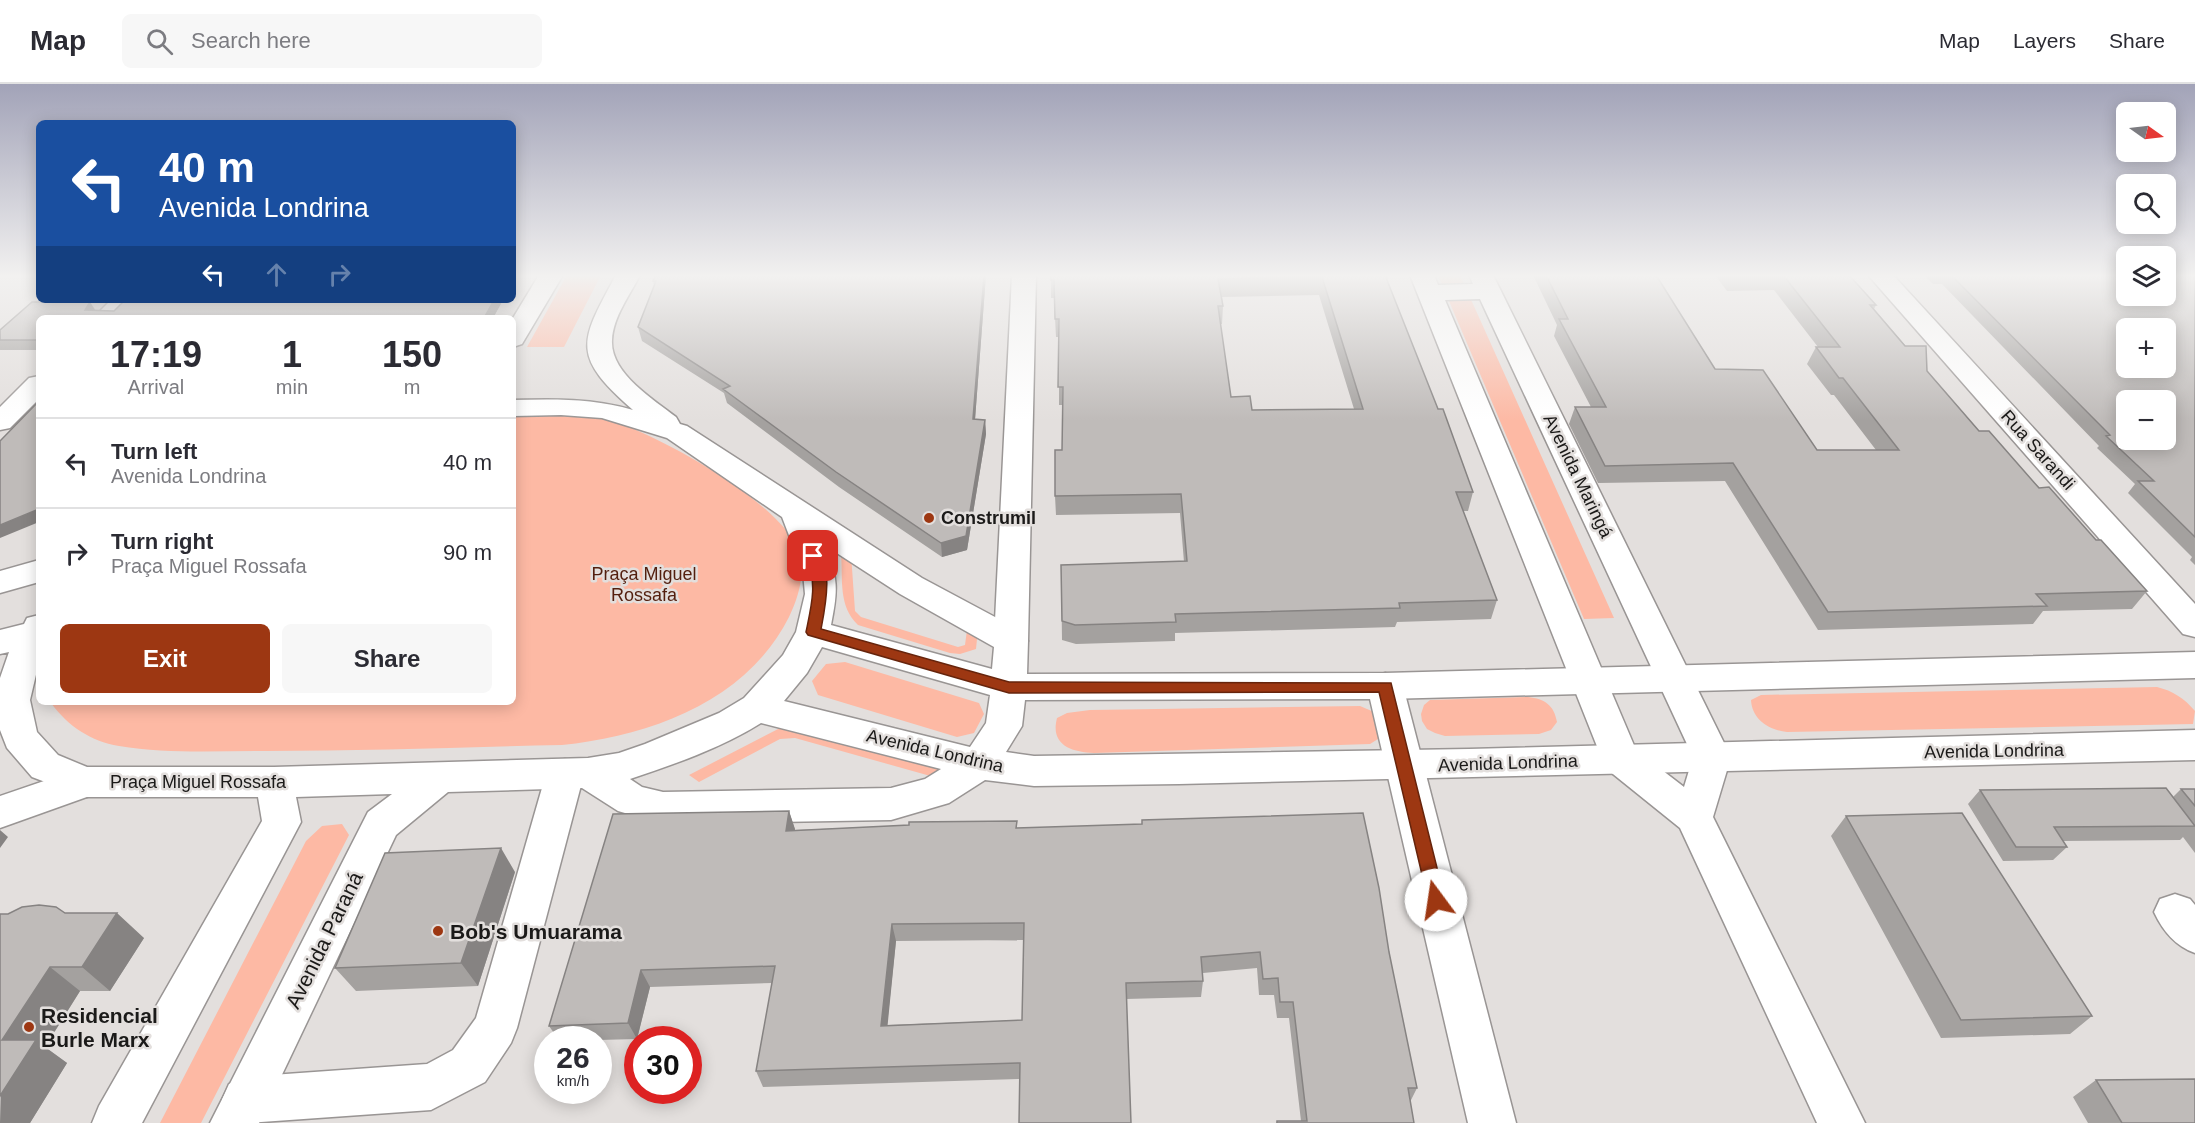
<!DOCTYPE html>
<html lang="en">
<head>
<meta charset="utf-8">
<style>
	:root { --surface:#fff; --page:#f7f7f7; --text:#2b2b33; --muted:#7c7c81; --line:#e1e1e2; --accent:#9d3712 }
	body { margin:0; font-family:Helvetica,sans-serif; background:var(--page); color:var(--text); height:100vh; display:flex; flex-direction:column; font-size:22px; white-space:nowrap }
	* { box-sizing:border-box; margin:0 }
	p { font-size:20px; color:var(--muted) }
	.icon { flex:none; width:33px; height:33px; fill:none; stroke:currentColor; stroke-width:2; stroke-linecap:round; stroke-linejoin:round }
	.map { position:relative; flex:1; overflow:hidden }
	.details { position:absolute; left:36px; top:231px; width:480px; height:390px; display:flex; flex-direction:column; background:var(--surface); border-radius:9px; box-shadow:0 3px 15px #0003 }
	.details>* { flex:none }
	.guide { position:absolute; left:36px; top:36px; width:480px; height:183px; border-radius:9px; box-shadow:0 3px 15px #0003; background:#1a4fa0; color:#fff; overflow:hidden }
	.needle { width:39px; rotate:104deg }
	.buttons { position:absolute; left:2116px; top:18px; display:grid; gap:12px }
	.buttons a { display:grid; place-items:center; width:60px; height:60px; border-radius:9px; background:var(--surface); box-shadow:0 3px 15px #0003; font-size:30px }
	.speed { position:absolute; left:534px; top:942px; display:flex; gap:12px; font-size:30px; font-weight:700; text-align:center }
	.speed>* { display:grid; place-content:center; width:78px; height:78px; border-radius:50%; background:var(--surface); box-shadow:0 3px 15px #0003; line-height:1 }
	.speed small { font-size:15px; font-weight:400 }
	.speed .limit { border:9px solid #d22; background:#fff; color:#111 }
	.pin { position:absolute; display:grid; place-items:center; width:51px; height:51px; color:#fff; margin:-26px; border-radius:12px; box-shadow:0 3px 9px #0006 }
	.me { position:absolute; width:66px; margin:-33px; rotate:346deg; stroke-linejoin:round; filter:drop-shadow(0 0 4px #0008) }
	.turn { display:flex; align-items:center; gap:21px; height:126px; padding:0 24px; font-size:27px }
	.turn .icon { width:78px; height:78px; stroke-width:2.5 }
	.turn b { display:block; font-size:42px; line-height:51px }
	.lanes { display:flex; align-items:center; height:57px; padding:0 24px; background:#0003; justify-content:center; gap:30px; direction:ltr }
	.lanes .off { opacity:.35 }
	.eta { display:flex; justify-content:space-evenly; align-items:center; height:102px; text-align:center }
	.eta b { font-size:36px; font-weight:700; line-height:42px }
	.action { display:flex; gap:12px; margin-top:auto; padding:12px 24px }
	.action a { flex:1; height:69px; border-radius:9px; background:var(--accent); color:#fff; font-size:24px; font-weight:700; line-height:69px; text-align:center }
	.action a+a { background:var(--page); color:var(--text) }
	ul { padding:0; list-style:none }
	li { display:flex; align-items:center; gap:18px; height:90px; padding:0 24px; border-top:2px solid var(--line) }
	li div { flex:1 }
	li b { display:block; font-size:22px }
	li em { font-style:normal }
	header { display:flex; align-items:center; gap:36px; box-sizing:border-box; height:84px; padding:0 30px; background:var(--surface); border-bottom:2px solid var(--line) }
	header strong { font-size:28px }
	nav { display:flex; gap:33px; margin-inline-start:auto; font-size:21px }
	.search { width:420px; height:54px; background:var(--page); display:flex; align-items:center; gap:15px; box-sizing:border-box; padding:0 21px; border-radius:9px; color:var(--muted); font-size:22px }
	.map>svg:first-child { display:block }
	.green { fill:#fdb9a4 }
	.lines { fill:none; stroke-linecap:round; stroke-linejoin:round }
	.minor-casing { stroke:#999594; stroke-width:3 }
	.major-casing { stroke:#999594; stroke-width:3 }
	.minor { fill:#fff; fill-rule:evenodd }
	.major { fill:#fff; fill-rule:evenodd }
	.wall { fill:#a4a19f; fill-rule:evenodd }
	.shaded-wall { fill:#868382 }
	.building { fill:#bfbbb9; stroke:#868382; stroke-width:1.5; fill-rule:evenodd }
	.route { fill:#9d3712; stroke:#66240c; stroke-width:1.5 }
	.poi-dot { fill:#9d3712; stroke:#e3dfdd; stroke-width:2 }
	.labels { text-anchor:middle; dominant-baseline:central; stroke-width:5; stroke-linejoin:round; paint-order:stroke }
	.street-label { font-size:18px; fill:#1b1a19; stroke:#e3dfdd }
	.poi-label { font-size:18px; font-weight:bold; fill:#1b1a19; stroke:#e3dfdd; text-anchor:start }
	.park-label { font-size:18px; fill:#531f0e; stroke:#e3dfdd }
	.near-poi-label { font-size:21px; font-weight:bold; fill:#1b1a19; stroke:#e3dfdd; text-anchor:start }
	.near-street-label { font-size:21px; fill:#1b1a19; stroke:#e3dfdd }
</style>
</head>
<body>
<header>
<strong>Map</strong>
<div class="search"><svg class="icon" aria-label="search" viewBox="0 0 24 24"><circle cx="10" cy="10" r="6"/><path d="M15 15l6 6"/></svg>Search here</div>
<nav><a>Map</a><a>Layers</a><a>Share</a></nav>
</header>
<div class="map">
<svg width="2195" height="1039" viewBox="0 0 2195 1039">
	<rect width="100%" height="100%" fill="#e3dfdd"/>
	<path class="green" d="M 567,191 L 601,191 L 564,263 L 527,263 Z
		M 1438,191 L 1460,191 L 1614,534 L 1584,535 Z
		M 563,329 C 582,332 602,333 621,340 C 668,357 776,417 797,463 C 807,486 799,512 789,533 C 747,617 650,652 562,661 C 463,663 364,667 265,667 C 217,667 166,670 119,662 C 90,657 68,642 51,619 L 513,618 L 513,331 Z
		M 841,470 L 851,470 L 855,527 L 861,533 L 958,563 L 965,561 L 967,546 L 978,545 L 976,565 L 960,570 L 950,569 L 858,541 C 838,522 843,495 841,470 Z
		M 845,578 L 979,619 L 984,630 L 974,649 L 957,653 L 818,611 L 812,597 L 826,580 Z
		M 2157,603 C 2173,607 2184,614 2195,627 L 2193,640 L 1787,648 C 1768,646 1752,635 1751,616 L 1761,611 Z
		M 1528,613 C 1545,615 1554,621 1557,638 L 1551,646 L 1539,650 L 1445,652 L 1435,649 L 1427,645 L 1422,637 L 1421,630 L 1424,621 L 1430,616 Z
		M 1360,622 L 1374,628 L 1381,645 L 1378,655 L 1370,660 L 1094,669 C 1071,668 1050,661 1057,634 L 1067,629 L 1090,626 Z
		M 782,643 L 940,682 L 934,693 L 795,654 L 780,655 L 699,698 L 689,691 Z
		M 342,740 L 349,751 L 201,1039 L 160,1039 L 306,757 L 322,742 Z"/>
	<g class="lines">
		<g class="minor-casing">
			<path id="minor" d="M 1012,191 L 1036,191 L 1028,557 L 1023,566 L 1011,569 L 999,566 L 994,557 Z
				M 1410,191 L 1434,191 L 1438,201 L 1473,200 L 1469,191 L 1493,191 L 1731,673 L 1713,733 L 1865,1039 L 1817,1039 L 1680,744 L 1608,686 L 1602,675 ZM 1480,215 L 1693,673 L 1684,703 L 1636,666 L 1445,216 Z
				M 1868,191 L 1893,191 L 2195,520 L 2195,553 L 2183,550 Z
				M 111,216 L 137,216 L 120,234 L 93,234 Z
				M 39,292 L 39,315 L 10,344 L 0,346 L 0,323 L 29,294 Z
				M 39,476 L 39,498 L 0,509 L 0,487 Z
				M 1385,589 L 1397,593 L 1403,602 L 1516,1039 L 1468,1039 L 1367,602 L 1373,593 Z
				M 565,675 L 578,679 L 584,690 L 517,944 L 511,959 L 485,998 L 431,1026 L 248,1039 L 229,1032 L 222,1016 L 229,1000 L 245,993 L 427,980 L 453,966 L 476,934 L 546,690 L 552,679 Z
				M 85,683 L 98,687 L 104,698 L 98,709 L 0,744 L 0,712 Z
				M 2175,810 L 2190,815 L 2195,821 L 2195,869 C 2175,862 2163,847 2154,828 L 2160,815 Z"/>
		</g>
		<g class="major-casing">
			<path id="major" d="M 539,191 L 563,191 L 522,260 L 513,263 L 513,234 Z
				M 616,191 L 640,191 C 630,211 613,233 612,256 C 610,289 653,315 676,333 L 680,340 L 687,342 L 922,494 L 1023,548 L 1028,557 L 1027,590 L 1385,589 L 2195,568 L 2195,594 L 1385,615 L 1025,616 L 1022,642 L 1006,668 L 1034,672 L 1469,665 L 2195,646 L 2195,676 L 1179,700 L 1034,702 L 985,696 L 949,719 L 891,736 L 663,740 L 618,727 L 582,704 L 448,708 L 396,751 L 259,1039 L 210,1039 L 368,728 L 392,710 L 296,713 L 301,738 L 142,1039 L 92,1039 L 99,1022 L 262,737 L 258,713 L 85,713 L 32,693 L 7,664 L 0,646 L 0,594 L 9,568 L 0,570 L 0,546 L 24,540 L 27,534 L 39,531 L 39,578 L 30,616 L 37,648 L 58,671 L 87,683 L 274,683 L 588,674 L 619,669 L 645,660 L 719,629 L 744,614 L 783,571 L 796,548 L 805,510 L 803,488 L 782,433 L 667,354 L 602,334 L 561,331 L 513,332 L 513,316 C 554,315 593,314 633,326 C 570,271 580,258 616,191 ZM 826,462 L 900,510 L 994,563 L 992,585 L 831,541 C 838,506 838,495 826,462 ZM 822,563 L 990,611 L 986,639 L 970,663 L 784,617 L 807,589 ZM 761,639 L 941,685 L 925,695 L 891,704 L 663,708 L 642,703 L 630,695 C 675,680 721,664 761,639 Z"/>
		</g>
		<use href="#minor" class="minor"/>
		<use href="#major" class="major"/>
	</g>
	<path class="wall" d="M 986,191 L 975,335 L 985,336 L 986,350 L 967,466 L 942,473 L 839,403 L 727,319 L 724,309 L 642,257 L 638,243 L 654,202 L 653,197 Z
		M 1051,191 L 1388,191 L 1387,197 L 1438,325 L 1473,408 L 1468,427 L 1463,427 L 1497,516 L 1491,535 L 1397,538 L 1395,543 L 1175,549 L 1175,557 L 1076,560 L 1062,556 L 1061,481 L 1184,478 L 1180,429 L 1056,431 L 1055,412 L 1062,366 L 1063,321 L 1059,321 L 1059,253 L 1056,253 L 1054,214 L 1051,214 ZM 1319,211 L 1354,325 L 1252,326 L 1231,313 L 1220,240 L 1222,240 L 1223,222 L 1222,213 Z
		M 1533,191 L 1656,191 L 1715,285 L 1817,366 L 1876,366 L 1834,311 L 1831,311 L 1807,280 L 1816,263 L 1818,263 L 1774,206 L 1727,207 L 1715,191 L 1849,191 L 1876,221 L 1874,225 L 1979,347 L 2096,456 L 2147,507 L 2132,525 L 2043,527 L 2033,540 L 1818,546 L 1725,397 L 1598,399 L 1569,340 L 1575,323 L 1591,323 L 1554,252 L 1557,241 Z
		M 1924,191 L 2195,191 L 2195,481 L 2190,476 L 2192,473 L 2128,409 L 2135,400 L 2097,364 L 2099,362 L 1942,200 L 1933,200 Z
		M 147,216 L 503,216 L 493,234 L 39,234 L 39,266 L 0,266 L 0,246 L 32,218 L 90,218 L 96,227 L 114,227 L 123,218 L 145,218 Z
		M 2181,705 L 2195,705 L 2195,769 L 2183,753 L 2180,756 L 2063,757 L 2067,763 L 2053,776 L 2003,777 L 1968,720 L 1980,706 L 2173,713 Z
		M 789,727 L 795,746 L 1017,737 L 1017,744 L 1389,868 L 1417,1004 L 1410,1018 L 1414,1039 L 1276,1039 L 1277,1037 L 1301,1037 L 1289,934 L 1277,934 L 1274,911 L 1259,911 L 1257,884 L 1203,889 L 1203,897 L 1201,913 L 1126,915 L 1020,995 L 763,1003 L 756,987 L 772,899 L 650,903 L 637,955 L 598,956 L 559,956 L 549,942 ZM 1024,856 L 1022,936 L 887,941 L 896,857 Z
		M 1846,732 L 2092,932 L 2070,950 L 1941,954 L 1831,752 Z
		M 515,788 L 478,902 L 356,907 L 335,884 Z
		M 65,829 L 144,854 L 110,907 L 80,907 L 45,963 L 67,979 L 30,1039 L 0,1039 Z
		M 2096,996 L 2195,1039 L 2088,1039 L 2073,1013 Z"/>
	<path class="shaded-wall" d="M 513,191 L 518,191 L 513,199 Z
		M 984,191 L 986,191 L 974,349 L 973,335 Z
		M 494,216 L 503,216 L 493,234 L 484,234 Z
		M 90,218 L 96,228 L 85,226 Z
		M 985,336 L 986,350 L 967,466 L 942,473 L 941,459 Z
		M 39,425 L 39,438 L 0,454 L 0,441 Z
		M 789,727 L 795,745 L 792,764 L 786,747 Z
		M 0,746 L 8,753 L 0,764 Z
		M 501,764 L 515,788 L 478,902 L 461,879 Z
		M 117,829 L 144,854 L 110,907 L 82,883 Z
		M 892,840 L 896,857 L 886,957 L 881,942 Z
		M 50,883 L 80,907 L 45,963 L 67,979 L 30,1039 L 0,1039 L 2,956 Z
		M 641,886 L 650,903 L 637,955 L 628,939 Z"/>
	<path class="building" d="M 656,191 L 984,191 L 973,335 L 985,336 L 966,452 L 941,459 L 836,388 L 723,305 L 730,302 L 638,243 L 656,197 L 653,197 Z
		M 1051,191 L 1388,191 L 1385,191 L 1438,325 L 1443,325 L 1473,408 L 1456,408 L 1497,516 L 1399,519 L 1400,524 L 1175,530 L 1176,538 L 1075,541 L 1062,537 L 1061,481 L 1187,477 L 1181,410 L 1055,412 L 1055,366 L 1062,366 L 1063,303 L 1058,303 L 1059,235 L 1055,235 L 1054,196 L 1051,196 ZM 1322,193 L 1363,325 L 1252,326 L 1250,312 L 1231,313 L 1218,222 L 1223,222 L 1218,195 Z
		M 1546,191 L 1656,191 L 1715,285 L 1763,286 L 1817,366 L 1899,366 L 1843,294 L 1839,294 L 1816,263 L 1840,263 L 1783,191 L 1849,191 L 1876,221 L 1870,221 L 1905,262 L 1926,262 L 1927,287 L 1979,347 L 1989,347 L 2039,404 L 2049,403 L 2096,456 L 2101,456 L 2147,507 L 2036,510 L 2047,522 L 1828,528 L 1733,379 L 1605,382 L 1575,323 L 1606,323 L 1559,235 L 1568,235 Z
		M 1951,191 L 2127,191 L 2127,212 L 2166,212 L 2166,191 L 2195,191 L 2195,453 L 2138,397 L 2154,397 L 2106,352 L 2110,351 ZM 2127,244 L 2166,244 L 2166,284 L 2127,284 ZM 2127,316 L 2166,316 L 2166,356 L 2127,356 Z
		M 147,216 L 494,216 L 484,234 L 39,234 L 39,256 L 0,256 L 0,246 L 32,218 L 90,218 L 85,226 L 114,227 L 123,218 L 145,218 Z
		M 39,317 L 39,425 L 0,441 L 0,357 Z
		M 2166,704 L 2195,742 L 2054,743 L 2067,763 L 2016,763 L 1980,706 Z
		M 2181,705 L 2195,705 L 2195,722 Z
		M 789,727 L 786,747 L 909,741 L 909,738 L 1017,737 L 1016,744 L 1142,740 L 1142,736 L 1363,729 L 1379,804 L 1389,868 L 1417,1004 L 1408,1004 L 1414,1039 L 1277,1039 L 1277,1037 L 1307,1037 L 1293,918 L 1280,918 L 1278,894 L 1263,895 L 1260,868 L 1201,873 L 1203,897 L 1126,899 L 1131,1039 L 1019,1039 L 1020,979 L 756,987 L 775,882 L 641,886 L 628,939 L 549,942 L 613,730 ZM 1024,839 L 1022,936 L 881,942 L 892,840 Z
		M 1962,729 L 2092,932 L 1961,936 L 1846,732 Z
		M 501,764 L 461,879 L 335,884 L 385,769 Z
		M 39,821 L 56,823 L 65,829 L 117,829 L 82,883 L 50,883 L 2,956 L 36,956 L 0,1012 L 0,830 L 8,830 L 22,823 Z
		M 2195,995 L 2195,1039 L 2122,1039 L 2096,996 Z"/>
	<linearGradient id="sky" x2="0" y2="1"><stop stop-color="#a2a3b8"/><stop offset="0.57" stop-color="#f2f1f0"/><stop offset="1" stop-color="#f2f1f0" stop-opacity="0"/></linearGradient>
	<rect width="2195" height="337" fill="url(#sky)"/>
	<path class="route" d="M 813,467 C 836,474 824,529 821,545 L 1009,598 L 1391,599 L 1445,816 L 1442,822 L 1436,824 L 1430,822 L 1428,816 L 1379,608 L 1009,609 L 808,551 L 806,548 C 812,519 817,501 807,472 Z"/>
	<g class="poi-dot">
		<circle cx="929" cy="434" r="6"/>
		<circle cx="438" cy="847" r="6"/>
		<circle cx="29" cy="943" r="6"/>
	</g>
	<g class="labels">
		<g class="street-label">
			<text transform="translate(2038 366) rotate(48)">Rua Sarandi</text>
			<text transform="translate(1578 392) rotate(64)">Avenida Maringá</text>
			<text transform="translate(935 667) rotate(13)">Avenida Londrina</text>
			<text transform="translate(1994 667) rotate(-1)">Avenida Londrina</text>
			<text transform="translate(1508 679) rotate(-2)">Avenida Londrina</text>
			<text x="198" y="698">Praça Miguel Rossafa</text>
		</g>
		<g class="poi-label">
			<text x="941" y="434">Construmil</text>
		</g>
		<g class="park-label">
			<text x="644" y="490">Praça Miguel<tspan x="644" dy="21">Rossafa</tspan></text>
		</g>
		<g class="near-poi-label">
			<text x="450" y="847">Bob's Umuarama</text>
			<text x="41" y="931">Residencial<tspan x="41" dy="24">Burle Marx</tspan></text>
		</g>
		<g class="near-street-label">
			<text transform="translate(324 856) rotate(-64)">Avenida Paraná</text>
		</g>
	</g>
</svg>
<div class="buttons">
<a><svg class="needle" viewBox="-14 -14 28 28"><path d="M0-13l5 13h-10z" fill="#e53935"/><path d="M0 13l5-13h-10z" fill="#7c7c81"/></svg></a>
<a><svg class="icon" aria-label="search" viewBox="0 0 24 24"><circle cx="10" cy="10" r="6"/><path d="M15 15l6 6"/></svg></a>
<a><svg class="icon" aria-label="layers" viewBox="0 0 24 24"><path d="M12 4l9 5-9 5-9-5zM3 14l9 5 9-5"/></svg></a>
<a>+</a>
<a>−</a>
</div>
<div class="speed"><div>26<small>km/h</small></div><div class="limit">30</div></div>
<div class="pin" style="left:813px;top:472px;background:#d93025"><svg class="icon" aria-label="arrive" viewBox="0 0 24 24"><path d="M6 21V4h12l-3 4 3 4H6"/></svg></div>
<svg class="me" style="left:1436px;top:816px" viewBox="-20 -20 40 40"><circle r="19" fill="#fff"/><path d="M0-13L10 11 0 6-10 11z" fill="#9d3712"/></svg>
<div class="guide">
<div class="turn"><svg class="icon" aria-label="left" viewBox="0 0 24 24"><path d="M17 20v-9H6M10 6l-5 5 5 5"/></svg><div><b>40 m</b>Avenida Londrina</div></div>
<div class="lanes"><svg class="icon" aria-label="left" viewBox="0 0 24 24"><path d="M17 20v-9H6M10 6l-5 5 5 5"/></svg><svg class="icon off" aria-label="ahead" viewBox="0 0 24 24"><path d="M12 20V5M6 11l6-6 6 6"/></svg><svg class="icon off" aria-label="right" viewBox="0 0 24 24"><path d="M7 20v-9h11M14 6l5 5-5 5"/></svg></div>
</div>
<section class="details">
<div class="eta">
<div><b>17:19</b><p>Arrival</p></div>
<div><b>1</b><p>min</p></div>
<div><b>150</b><p>m</p></div>
</div>
<ul>
<li><svg class="icon" aria-label="left" viewBox="0 0 24 24"><path d="M17 20v-9H6M10 6l-5 5 5 5"/></svg><div><b>Turn left</b><p>Avenida Londrina</p></div><em>40 m</em></li>
<li><svg class="icon" aria-label="right" viewBox="0 0 24 24"><path d="M7 20v-9h11M14 6l5 5-5 5"/></svg><div><b>Turn right</b><p>Praça Miguel Rossafa</p></div><em>90 m</em></li>
</ul>
<div class="action"><a>Exit</a><a>Share</a></div>
</section>
</div>
</body>
</html>
